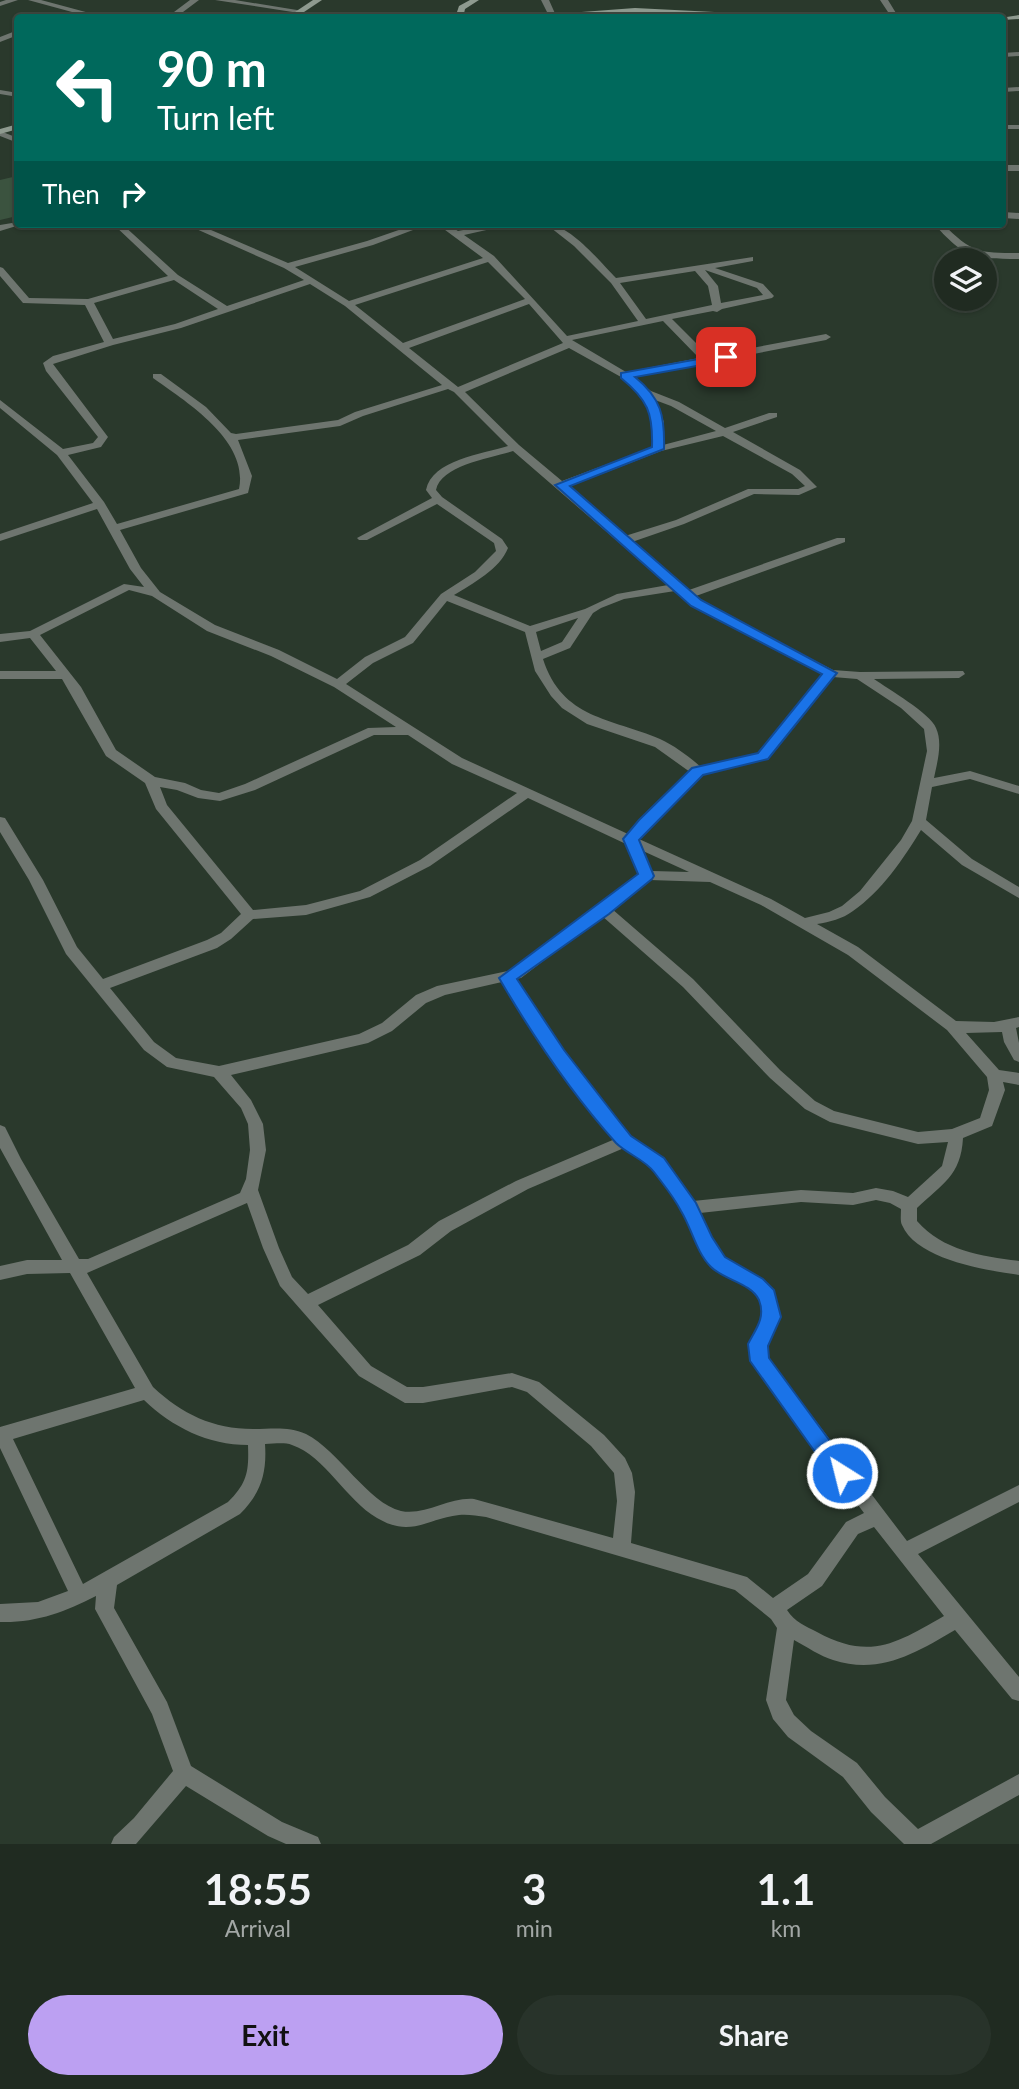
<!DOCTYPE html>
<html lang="en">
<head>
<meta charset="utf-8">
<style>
	:root { --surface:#202b21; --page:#28332a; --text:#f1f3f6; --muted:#a2a7a5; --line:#3d473f; --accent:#bca0f2 }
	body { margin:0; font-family:Lato,sans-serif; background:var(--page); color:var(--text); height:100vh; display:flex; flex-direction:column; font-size:26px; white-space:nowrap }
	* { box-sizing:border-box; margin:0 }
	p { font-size:23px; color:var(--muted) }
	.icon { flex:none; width:38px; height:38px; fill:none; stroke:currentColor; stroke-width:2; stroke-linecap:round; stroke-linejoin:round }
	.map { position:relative; height:1844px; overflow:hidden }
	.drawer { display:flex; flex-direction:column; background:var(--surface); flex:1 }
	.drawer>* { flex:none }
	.hud { position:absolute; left:14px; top:14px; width:992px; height:214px; border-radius:7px; box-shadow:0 2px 5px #0004,0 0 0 2px var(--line); background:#00695c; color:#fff; overflow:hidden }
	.buttons { position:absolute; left:934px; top:248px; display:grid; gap:14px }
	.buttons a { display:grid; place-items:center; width:63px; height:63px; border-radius:50%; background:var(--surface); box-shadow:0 2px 5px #0004,0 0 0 2px var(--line); font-size:35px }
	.pin { position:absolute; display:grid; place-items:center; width:60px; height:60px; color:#fff; margin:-30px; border-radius:14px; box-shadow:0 4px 10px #0006 }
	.me { position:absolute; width:77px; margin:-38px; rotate:324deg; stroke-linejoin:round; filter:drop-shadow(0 0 5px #0008) }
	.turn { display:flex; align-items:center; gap:24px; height:147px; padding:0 28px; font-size:32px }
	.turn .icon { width:91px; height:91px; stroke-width:2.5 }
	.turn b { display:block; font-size:49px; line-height:60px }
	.then { display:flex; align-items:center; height:66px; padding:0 28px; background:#0003; gap:14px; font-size:26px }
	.eta { display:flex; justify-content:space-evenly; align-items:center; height:119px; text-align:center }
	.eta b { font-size:42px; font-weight:700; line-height:49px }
	.action { display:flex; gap:14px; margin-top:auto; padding:14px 28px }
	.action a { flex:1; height:80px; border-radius:42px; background:var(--accent); color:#111; font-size:28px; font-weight:700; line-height:80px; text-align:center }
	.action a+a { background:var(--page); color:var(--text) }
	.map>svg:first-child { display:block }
	.green { fill:#3b533f }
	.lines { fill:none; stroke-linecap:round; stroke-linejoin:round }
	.street { fill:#6e756f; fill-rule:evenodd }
	.secondary { fill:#8e9a8f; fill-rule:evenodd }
	.route { fill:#1a73e8; stroke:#114b97; stroke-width:2 }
</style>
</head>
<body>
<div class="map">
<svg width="1019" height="1844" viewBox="0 0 1019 1844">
	<rect width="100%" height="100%" fill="#2a392c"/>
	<path class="green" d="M 17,176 L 17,216 L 0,220 L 0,180 Z"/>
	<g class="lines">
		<path class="street" d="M 6,0 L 18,0 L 0,6 L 0,2 Z
			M 28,0 L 41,0 L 108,18 L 94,18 Z
			M 190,0 L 199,0 L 175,18 L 166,18 Z
			M 215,0 L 235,0 L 303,11 L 299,13 Z
			M 541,0 L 549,0 L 557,18 L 550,18 Z
			M 880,0 L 888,0 L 899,18 L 892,18 Z
			M 18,30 L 18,35 L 0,42 L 0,37 Z
			M 1019,52 L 1019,56 L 1003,57 L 1003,53 Z
			M 1019,87 L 1019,91 L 1003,92 L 1003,88 Z
			M 0,90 L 18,93 L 18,97 L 0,94 Z
			M 1003,125 L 1019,125 L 1019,129 L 1003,129 Z
			M 0,131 L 18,138 L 18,143 L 0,136 Z
			M 1003,165 L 1019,165 L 1019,171 L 1003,171 Z
			M 1003,212 L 1019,213 L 1019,219 L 1003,218 Z
			M 18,222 L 18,224 L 23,224 L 0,231 L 0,225 Z
			M 113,224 L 122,224 L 178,275 L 227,306 L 304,280 L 284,268 L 185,224 L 197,224 L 288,263 L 367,241 L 416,224 L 429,224 L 373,245 L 295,267 L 349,301 L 483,258 L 437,224 L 447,224 L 458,231 L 495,224 L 513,224 L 464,235 L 494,256 L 567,336 L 638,321 L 611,283 L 574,246 L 546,224 C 570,224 599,261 616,278 L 753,257 L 753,261 L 715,268 L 763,284 L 774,296 L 772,298 L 722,309 L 717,312 L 713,311 L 672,319 L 709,356 L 826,334 L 831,337 L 826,340 L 633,377 L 651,391 L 679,402 L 725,428 L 769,413 L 777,413 L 777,417 L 733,432 L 800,470 L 817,487 L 799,495 L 754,494 L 684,524 L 632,542 L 689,590 L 837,538 L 845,538 L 845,542 L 696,596 L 716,610 L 833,670 L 860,672 L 963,671 L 965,674 L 959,678 L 874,679 C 888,689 930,713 936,728 C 943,743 937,763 934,778 L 970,771 L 1019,786 L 1019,794 L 970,779 L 932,787 L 926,820 L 972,859 L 1019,887 L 1019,898 L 962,865 L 921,830 C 904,858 881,892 853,911 C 842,919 830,922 817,924 L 858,947 L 956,1021 L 994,1022 L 1019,1017 L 1019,1027 L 1016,1028 L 1019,1043 L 1019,1062 L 1014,1060 L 1004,1042 L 1002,1032 L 966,1033 L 999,1070 L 1019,1073 L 1019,1085 L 1003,1082 L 1005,1090 L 992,1126 L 963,1138 C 961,1176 942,1184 917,1208 L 917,1221 C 943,1251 982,1256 1019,1261 L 1019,1275 C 986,1270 917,1260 902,1225 C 900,1221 901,1214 901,1209 L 890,1203 L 876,1200 L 853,1205 L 801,1202 L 700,1213 C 707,1228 712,1244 724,1256 C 742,1275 774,1275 778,1306 C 781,1324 764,1339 768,1358 L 907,1541 L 1019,1485 L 1019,1502 L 918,1554 L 1019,1677 L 1019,1701 L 1012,1699 L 955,1630 C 916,1653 880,1675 833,1660 C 820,1656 807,1647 794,1640 L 786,1700 L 794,1715 L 811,1731 L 857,1763 L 885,1797 L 918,1829 L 1019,1774 L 1019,1795 L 931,1844 L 904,1844 L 871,1812 L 843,1777 L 788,1737 L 773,1719 L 766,1700 L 777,1628 L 771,1619 L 735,1590 L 486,1517 C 477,1516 468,1514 459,1515 C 426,1519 411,1538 377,1518 C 346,1500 325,1456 292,1445 C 284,1442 274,1444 265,1444 C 267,1473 261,1493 240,1514 L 117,1585 L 114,1608 L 167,1702 L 191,1766 L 282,1822 L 318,1837 L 321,1844 L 286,1844 L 268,1836 L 186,1786 L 136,1844 L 111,1844 L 114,1837 L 134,1818 L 173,1771 L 152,1714 L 95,1609 L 96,1596 C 65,1612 36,1623 0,1622 L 0,1604 L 38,1602 L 68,1591 L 0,1448 L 0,1427 L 135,1388 L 70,1273 L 27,1274 L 0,1280 L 0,1266 L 27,1260 L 62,1260 L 0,1148 L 0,1125 L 5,1127 L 21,1159 L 79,1259 L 88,1259 L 240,1193 L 246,1179 L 250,1150 L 248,1124 L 241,1108 L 214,1077 L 167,1067 L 144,1050 L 66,954 L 29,880 L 0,832 L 0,817 L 5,818 L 43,880 L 77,947 L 103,979 L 207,940 L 221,933 L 241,914 L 156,809 L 145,783 L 106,756 L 62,679 L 0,679 L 0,671 L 56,671 L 30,638 L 0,642 L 0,634 L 30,631 L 124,584 L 144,587 L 130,569 L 97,509 L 0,541 L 0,534 L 93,503 L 57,455 L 0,408 L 0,400 L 63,449 L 93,443 L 98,437 L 46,371 L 43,363 L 53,356 L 104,342 L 85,305 L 23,303 L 0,276 L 0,267 L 3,268 L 29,298 L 88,299 L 168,276 ZM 488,262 L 525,299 L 403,343 L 355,305 ZM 705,270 L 757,288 L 763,295 L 721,303 L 718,286 ZM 695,271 L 708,286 L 712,305 L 646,319 L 620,283 ZM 174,280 L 218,309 L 175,324 L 113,339 L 94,303 ZM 310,284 L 345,306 L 442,385 L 355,412 L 338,420 L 236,434 L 231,433 L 206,407 L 161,374 L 153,374 L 153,378 C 188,403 249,441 239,489 L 117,524 L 104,502 L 68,455 L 101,447 L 108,437 L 53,364 L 113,345 L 181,328 ZM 529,304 L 563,343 L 458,387 L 409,348 ZM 663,321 L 699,358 L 626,372 L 572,340 ZM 569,348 L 621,377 L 642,394 L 654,422 L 653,447 L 562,481 L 519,445 L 465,392 ZM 448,389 L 454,392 L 508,446 C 482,454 432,460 426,490 L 432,498 L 357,538 L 359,540 L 367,540 L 437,504 L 494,543 L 496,551 L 475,572 L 441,594 L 405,637 L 365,657 L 337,679 L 279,650 L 215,625 L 160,592 L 141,568 L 120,530 L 248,493 L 252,476 L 238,440 L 340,426 L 363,416 ZM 655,400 L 671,406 L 716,431 L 663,445 L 664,422 ZM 723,436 L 792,474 L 805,486 L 798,489 L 748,489 L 676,520 L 625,536 L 568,487 L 661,451 ZM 513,451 L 668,585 L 617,594 L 585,609 L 530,626 L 454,595 C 472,584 500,569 508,548 L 502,539 L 442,497 L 436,490 C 441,465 491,458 513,451 ZM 129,590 L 152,596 L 207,631 L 271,656 L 334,687 L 396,727 L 368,728 L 245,784 L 219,793 L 201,790 L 185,783 L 155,777 L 116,750 L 81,687 L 40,635 ZM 675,591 L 708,614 L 823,674 L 759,753 L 701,767 C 688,756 675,746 660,739 C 611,718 562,719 543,659 L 570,648 L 593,613 L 601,608 L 624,599 ZM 447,601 L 525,632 L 535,671 L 551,696 L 562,708 L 587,724 L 655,747 L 690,772 L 628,834 L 462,758 L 346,684 L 373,663 L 413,643 ZM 578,618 L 562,642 L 541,651 L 536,632 ZM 833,677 L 857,679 L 901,708 L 924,729 L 927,751 L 912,821 L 901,840 L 860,891 L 842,906 L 829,912 L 805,918 L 771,899 L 639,839 L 702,775 L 768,759 ZM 374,735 L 408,735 L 452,764 L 517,793 L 420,860 L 360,891 L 306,905 L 253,910 L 167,805 L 160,787 L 177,790 L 198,798 L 220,801 L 255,790 ZM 528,798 L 626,844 L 640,874 L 512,970 L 437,986 L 416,995 L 382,1023 L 359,1034 L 219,1066 L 176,1058 L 154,1042 L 110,988 L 217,948 L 231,939 L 253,919 L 306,915 L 370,897 L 430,866 ZM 643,851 L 689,872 L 652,871 ZM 650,880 L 710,882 L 761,905 L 848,955 L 947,1030 L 987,1077 L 989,1090 L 980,1118 L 952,1129 L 918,1132 L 834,1111 L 815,1101 L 780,1070 L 693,979 L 612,909 ZM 602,916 L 683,987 L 770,1078 L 805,1109 L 830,1122 L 918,1144 L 948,1142 L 942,1166 L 908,1197 L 893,1191 L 876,1188 L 853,1193 L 801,1190 L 693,1201 L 664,1159 L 632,1138 L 596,1096 L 515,979 L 521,978 ZM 502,982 L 571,1085 L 615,1139 L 516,1181 L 439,1221 L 408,1245 L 308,1294 L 292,1277 L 279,1248 L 258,1190 L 266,1150 L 263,1124 L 251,1100 L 231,1075 L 368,1043 L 392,1031 L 426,1003 L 445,995 ZM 624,1148 C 633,1154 643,1159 651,1166 C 664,1179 676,1198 684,1214 C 692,1230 697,1248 709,1262 C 722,1278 751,1280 760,1299 C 770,1322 742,1342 754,1366 L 864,1513 L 846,1522 L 808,1574 L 773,1598 L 747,1577 L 631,1543 L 635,1492 L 632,1473 L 625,1458 L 604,1435 L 539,1382 L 512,1373 L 423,1387 L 407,1387 L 371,1366 L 318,1305 L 420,1255 L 451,1231 L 528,1189 ZM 247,1203 L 263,1248 L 280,1286 L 359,1376 L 405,1403 L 423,1403 L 512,1387 L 527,1392 L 591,1446 L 614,1473 L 617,1501 L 613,1538 L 474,1499 C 449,1497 425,1516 401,1511 C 368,1503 339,1451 306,1434 C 288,1426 272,1429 253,1429 C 213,1429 182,1414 153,1387 L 87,1273 ZM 144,1400 C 172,1427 208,1445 248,1445 C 249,1472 247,1483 228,1502 L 83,1584 L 13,1439 ZM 874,1527 L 944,1616 C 897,1643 870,1661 817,1632 C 805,1626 795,1622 787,1610 L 822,1586 L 858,1534 Z
			M 934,224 L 943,224 C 972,253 979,253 1019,253 L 1019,259 C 973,259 965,258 934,224 Z"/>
		<path class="secondary" d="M 313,0 L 322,0 L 295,18 L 286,18 Z
			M 470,0 L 479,0 L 465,9 L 463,18 L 455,18 L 459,6 Z
			M 635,8 L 791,16 L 794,18 C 741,18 687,12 634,12 C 590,13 545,18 501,18 Z
			M 1019,15 L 1019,19 L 1003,20 L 1003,18 L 1000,18 Z
			M 18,124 L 18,129 L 0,134 L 0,129 Z"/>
	</g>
	<path class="route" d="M 726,354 L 732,357 L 730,360 L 635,377 C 661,398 665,416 664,449 L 570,486 L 701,600 L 837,673 L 768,759 L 703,775 L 639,840 L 654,876 L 652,879 L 609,914 L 517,979 L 564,1050 L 619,1121 L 631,1136 L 664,1158 L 696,1203 L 712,1237 L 725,1257 L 763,1279 L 774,1290 L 781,1317 L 768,1346 L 769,1358 L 849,1467 L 852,1473 L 849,1480 L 842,1482 L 835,1480 L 750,1361 L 748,1344 C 755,1330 766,1318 759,1300 C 751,1283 724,1280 711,1267 C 696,1252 692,1229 681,1211 C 674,1197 663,1184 654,1172 C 644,1159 627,1154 616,1143 C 573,1095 531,1033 499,978 L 638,874 L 623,839 L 639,820 L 692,768 L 758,753 L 822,674 L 691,606 L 555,485 L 652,447 C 653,413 648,400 621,378 L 621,373 Z"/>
</svg>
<div class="buttons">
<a><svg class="icon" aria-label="layers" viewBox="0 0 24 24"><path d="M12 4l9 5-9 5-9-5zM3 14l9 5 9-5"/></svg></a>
</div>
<div class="pin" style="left:726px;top:357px;background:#d93025"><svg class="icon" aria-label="arrive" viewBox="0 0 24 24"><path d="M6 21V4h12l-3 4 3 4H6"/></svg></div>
<svg class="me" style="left:842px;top:1473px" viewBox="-20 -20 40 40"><circle r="17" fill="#1a73e8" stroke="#fff" stroke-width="3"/><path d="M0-11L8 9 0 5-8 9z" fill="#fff"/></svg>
<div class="hud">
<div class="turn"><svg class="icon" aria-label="left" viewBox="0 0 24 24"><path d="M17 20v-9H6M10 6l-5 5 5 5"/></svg><div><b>90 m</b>Turn left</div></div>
<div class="then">Then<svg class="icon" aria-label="right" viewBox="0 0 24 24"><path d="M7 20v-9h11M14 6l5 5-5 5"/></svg></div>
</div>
</div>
<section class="drawer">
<div class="eta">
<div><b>18:55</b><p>Arrival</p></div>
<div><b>3</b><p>min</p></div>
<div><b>1.1</b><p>km</p></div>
</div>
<div class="action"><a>Exit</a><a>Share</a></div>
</section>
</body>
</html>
